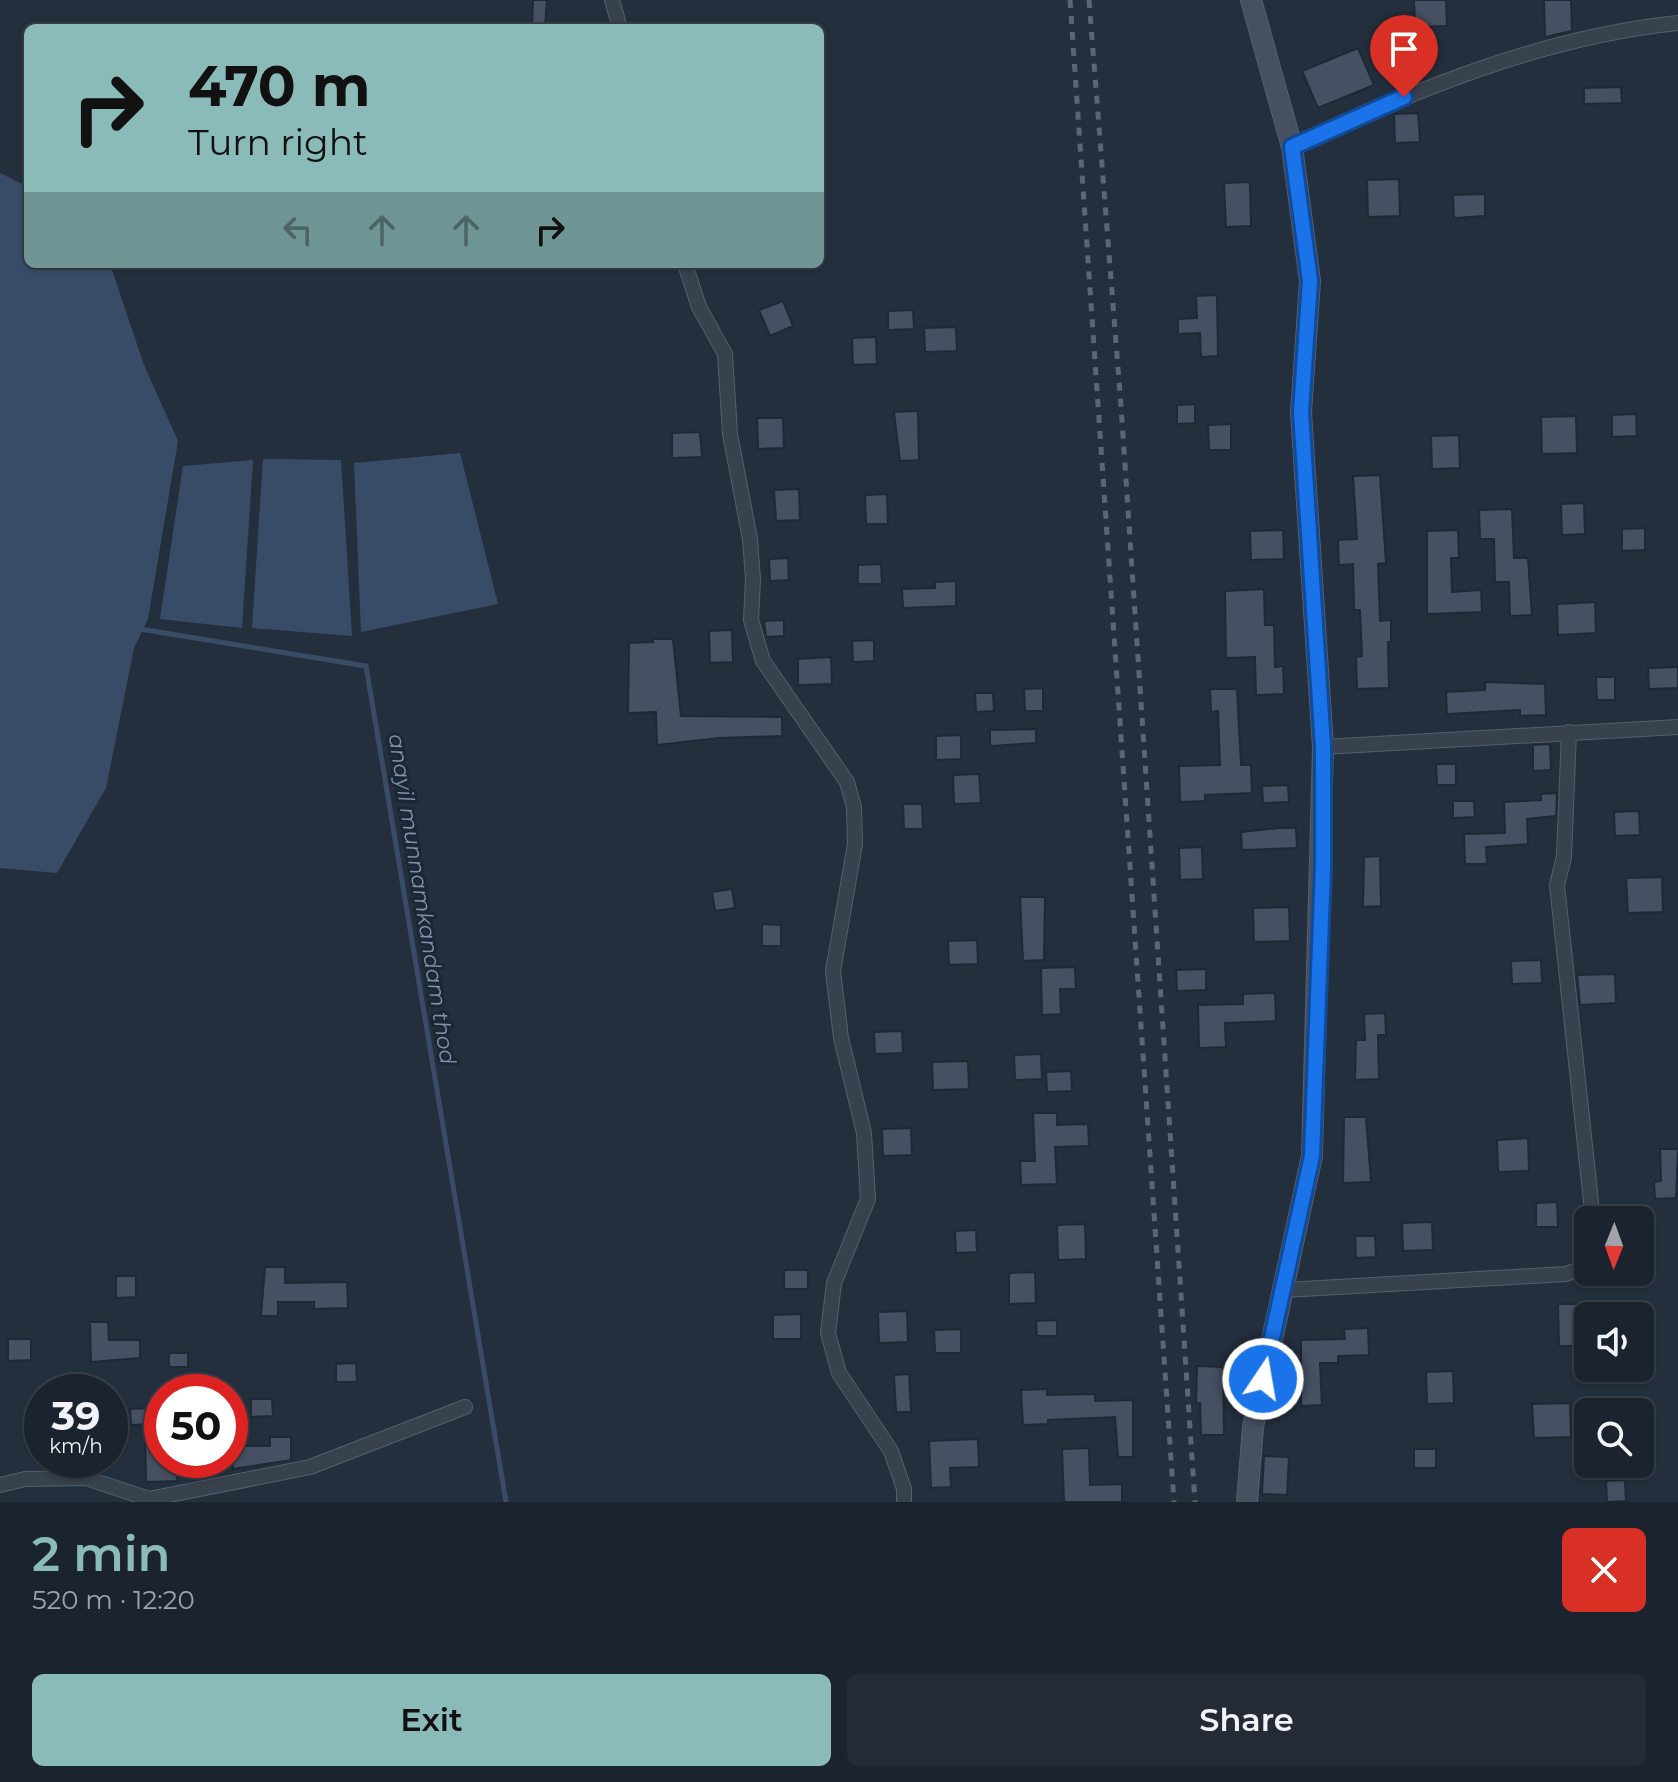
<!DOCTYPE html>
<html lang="en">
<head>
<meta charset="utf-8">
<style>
	:root { --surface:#1b232e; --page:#242b36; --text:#f1f3f6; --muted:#a0a4aa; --line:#39404a; --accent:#8bbbb9 }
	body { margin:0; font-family:Montserrat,sans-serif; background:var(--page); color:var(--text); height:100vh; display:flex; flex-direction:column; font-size:30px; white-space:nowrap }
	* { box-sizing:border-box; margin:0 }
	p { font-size:26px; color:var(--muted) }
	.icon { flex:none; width:44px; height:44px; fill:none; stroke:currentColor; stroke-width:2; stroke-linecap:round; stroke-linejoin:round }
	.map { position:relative; height:1502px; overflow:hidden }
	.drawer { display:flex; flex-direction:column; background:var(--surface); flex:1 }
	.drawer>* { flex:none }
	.top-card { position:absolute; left:24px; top:24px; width:800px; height:244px; border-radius:12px; box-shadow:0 2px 6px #0004,0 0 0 2px var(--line); background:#8bbbb9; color:#111; overflow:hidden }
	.needle { width:52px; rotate:181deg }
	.tools { position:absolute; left:1574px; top:1206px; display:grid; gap:16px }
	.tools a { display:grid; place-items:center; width:80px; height:80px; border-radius:12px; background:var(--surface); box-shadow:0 2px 6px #0004,0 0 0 2px var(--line); font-size:40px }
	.speed { position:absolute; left:24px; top:1374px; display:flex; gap:16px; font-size:40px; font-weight:700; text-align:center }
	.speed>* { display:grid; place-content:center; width:104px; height:104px; border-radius:50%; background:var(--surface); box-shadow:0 2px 6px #0004,0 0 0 2px var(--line); line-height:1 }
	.speed small { font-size:20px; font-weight:400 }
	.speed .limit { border:12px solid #d22; background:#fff; color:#111 }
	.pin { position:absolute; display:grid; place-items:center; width:68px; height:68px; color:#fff; margin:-82px -34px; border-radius:50% 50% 50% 0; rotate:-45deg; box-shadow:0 0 8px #0007 }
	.pin .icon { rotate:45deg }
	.me { position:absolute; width:88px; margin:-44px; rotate:12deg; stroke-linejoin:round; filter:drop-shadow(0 0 6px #0008) }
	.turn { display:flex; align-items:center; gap:28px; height:168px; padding:0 32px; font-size:36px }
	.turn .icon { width:104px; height:104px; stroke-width:2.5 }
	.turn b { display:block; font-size:56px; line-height:68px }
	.lanes { display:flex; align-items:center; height:76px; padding:0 32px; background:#0003; justify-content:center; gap:40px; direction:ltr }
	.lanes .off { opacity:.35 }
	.round { display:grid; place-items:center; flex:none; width:84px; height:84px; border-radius:12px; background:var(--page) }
	.head { display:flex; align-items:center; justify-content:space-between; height:136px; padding:0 32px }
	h1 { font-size:48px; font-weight:600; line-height:60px; color:var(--accent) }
	.cta { display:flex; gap:16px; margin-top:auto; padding:16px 32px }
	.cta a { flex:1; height:92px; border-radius:12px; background:var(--accent); color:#111; font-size:32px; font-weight:600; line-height:92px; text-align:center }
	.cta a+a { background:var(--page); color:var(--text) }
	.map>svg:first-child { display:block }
	.water { fill:#394c67 }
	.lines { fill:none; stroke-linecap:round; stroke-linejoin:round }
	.stream { stroke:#394c67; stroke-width:5 }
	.building { fill:#455162; stroke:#1f2835; stroke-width:2 }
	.minor-casing { stroke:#565f6c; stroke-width:16 }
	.secondary-casing { stroke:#565f6c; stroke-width:22 }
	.minor { stroke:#38414e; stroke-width:14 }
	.secondary { stroke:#465061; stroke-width:20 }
	.rail { stroke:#5a6575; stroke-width:5; stroke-dasharray:8 8; stroke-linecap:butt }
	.route-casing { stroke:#114b97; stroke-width:20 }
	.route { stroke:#1a73e8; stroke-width:14 }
	.labels { text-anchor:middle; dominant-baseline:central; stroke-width:6; stroke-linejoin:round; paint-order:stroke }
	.water-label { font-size:22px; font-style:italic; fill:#7c92b1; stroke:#1d2633 }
</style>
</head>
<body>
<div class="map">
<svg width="1678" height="1502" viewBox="0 0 1678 1502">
	<rect width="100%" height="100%" fill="#242f3e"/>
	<path class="water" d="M 0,173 L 28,187 L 28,264 L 110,264 L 144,365 L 178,441 L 148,619 L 134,648 L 106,788 L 57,873 L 0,868 Z
		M 460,453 L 498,604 L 361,632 L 354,463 Z
		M 263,459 L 341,460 L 352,636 L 252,628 Z
		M 253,460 L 242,628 L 160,619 L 183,466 Z"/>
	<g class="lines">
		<path class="stream" d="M 140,629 L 366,666 L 506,1502"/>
	</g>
	<path class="building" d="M 533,0 L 547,0 L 545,28 L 532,28 Z
		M 1414,0 L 1446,0 L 1447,26 L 1415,27 Z
		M 1544,0 L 1571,0 L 1572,31 L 1545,37 Z
		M 1358,48 L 1374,85 L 1318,108 L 1302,71 Z
		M 1621,87 L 1622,103 L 1584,104 L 1584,88 Z
		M 1418,113 L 1420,142 L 1395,143 L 1394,114 Z
		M 1399,179 L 1400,216 L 1368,217 L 1367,180 Z
		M 1250,182 L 1251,226 L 1226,227 L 1224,183 Z
		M 1485,194 L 1485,216 L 1454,218 L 1453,195 Z
		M 1217,295 L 1218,356 L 1201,357 L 1200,333 L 1178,334 L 1178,319 L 1197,318 L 1196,296 Z
		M 783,301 L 793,326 L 770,336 L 759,310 Z
		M 913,310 L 914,329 L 888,330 L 888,311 Z
		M 956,327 L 957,351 L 925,352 L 924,328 Z
		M 876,337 L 877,364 L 853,365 L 852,338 Z
		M 1195,404 L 1195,423 L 1177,424 L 1177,405 Z
		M 918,411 L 919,460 L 900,461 L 894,412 Z
		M 1636,414 L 1637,436 L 1612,437 L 1612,415 Z
		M 1576,416 L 1577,453 L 1542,454 L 1541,417 Z
		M 757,418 L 783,418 L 784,448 L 758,449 Z
		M 1231,424 L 1231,450 L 1209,450 L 1208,425 Z
		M 700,432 L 702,457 L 672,458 L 672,433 Z
		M 1459,435 L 1460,468 L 1432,469 L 1431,436 Z
		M 1380,475 L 1386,563 L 1378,564 L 1380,621 L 1391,620 L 1391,642 L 1388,642 L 1389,688 L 1357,689 L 1356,657 L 1362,656 L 1360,610 L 1354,610 L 1353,564 L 1339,565 L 1338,540 L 1357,539 L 1353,476 Z
		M 799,489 L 800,520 L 776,521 L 774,490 Z
		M 887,494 L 888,524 L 866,524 L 865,495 Z
		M 1584,503 L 1585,534 L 1562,535 L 1561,504 Z
		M 1512,509 L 1514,558 L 1528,558 L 1532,615 L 1510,616 L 1509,582 L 1495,582 L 1494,539 L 1480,539 L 1479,510 Z
		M 1645,528 L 1645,550 L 1622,551 L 1622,529 Z
		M 1283,530 L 1284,559 L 1251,560 L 1250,531 Z
		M 1458,530 L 1459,558 L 1451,558 L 1452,592 L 1481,590 L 1482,612 L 1427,614 L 1427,531 Z
		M 788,558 L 789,580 L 770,581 L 769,559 Z
		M 881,564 L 882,584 L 858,584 L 858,565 Z
		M 956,581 L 956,606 L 903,608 L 902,589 L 935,588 L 935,582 Z
		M 1264,589 L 1265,625 L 1274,625 L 1275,667 L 1283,666 L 1284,694 L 1256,695 L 1255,657 L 1226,658 L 1225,591 Z
		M 1595,602 L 1596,633 L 1558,635 L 1557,604 Z
		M 784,620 L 784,636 L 766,637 L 764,621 Z
		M 732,630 L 733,662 L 710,663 L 709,631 Z
		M 652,639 L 673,639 L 681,716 L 782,717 L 782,736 L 719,738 L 657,745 L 656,712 L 628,713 L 629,643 L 653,642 Z
		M 874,640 L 874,661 L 853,662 L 852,641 Z
		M 831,657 L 832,684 L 798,685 L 798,659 Z
		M 1678,667 L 1678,688 L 1649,689 L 1648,668 Z
		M 1596,677 L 1615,677 L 1615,700 L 1597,700 Z
		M 1485,682 L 1545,684 L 1546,715 L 1520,716 L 1520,710 L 1447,714 L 1446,692 L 1485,690 Z
		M 1043,688 L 1043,711 L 1025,711 L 1024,689 Z
		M 1210,689 L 1237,689 L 1241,765 L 1251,765 L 1252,793 L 1205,795 L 1205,801 L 1180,802 L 1179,766 L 1220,765 L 1218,711 L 1211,712 Z
		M 975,693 L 993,693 L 994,711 L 976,712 Z
		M 1036,729 L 1036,743 L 990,746 L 990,730 Z
		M 961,735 L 961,759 L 936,760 L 936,736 Z
		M 1550,744 L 1551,770 L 1533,771 L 1533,745 Z
		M 1436,764 L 1456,764 L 1456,785 L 1437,785 Z
		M 979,774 L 981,803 L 954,804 L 953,775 Z
		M 1288,785 L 1289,802 L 1263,803 L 1262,786 Z
		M 1557,793 L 1556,816 L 1527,819 L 1528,844 L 1486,847 L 1487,864 L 1465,864 L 1464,834 L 1505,833 L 1504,802 L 1541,800 L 1541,794 Z
		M 1453,801 L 1474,801 L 1475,817 L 1453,818 Z
		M 903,804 L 922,804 L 923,829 L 904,829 Z
		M 1639,811 L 1640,835 L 1615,836 L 1614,812 Z
		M 1279,828 L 1296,828 L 1297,848 L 1242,850 L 1241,832 Z
		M 1202,847 L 1203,879 L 1180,880 L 1179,848 Z
		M 1380,856 L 1381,906 L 1363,907 L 1364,857 Z
		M 1662,877 L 1663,912 L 1628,913 L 1626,878 Z
		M 732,889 L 735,908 L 715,911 L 712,892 Z
		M 1020,897 L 1045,897 L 1044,960 L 1023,961 Z
		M 1289,907 L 1290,941 L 1254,942 L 1253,908 Z
		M 762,924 L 781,925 L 781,946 L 762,946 Z
		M 977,940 L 978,964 L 949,965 L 948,941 Z
		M 1541,960 L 1542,983 L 1512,984 L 1511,961 Z
		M 1075,967 L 1076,989 L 1060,989 L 1061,1014 L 1042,1015 L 1041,968 Z
		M 1206,969 L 1206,990 L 1177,991 L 1176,970 Z
		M 1615,974 L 1616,1003 L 1580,1005 L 1577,975 Z
		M 1275,993 L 1276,1021 L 1225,1023 L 1226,1047 L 1199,1048 L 1198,1005 L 1243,1004 L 1243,994 Z
		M 1385,1013 L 1386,1035 L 1378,1035 L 1379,1079 L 1355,1080 L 1356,1040 L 1365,1040 L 1364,1014 Z
		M 902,1031 L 903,1053 L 875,1054 L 874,1032 Z
		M 1041,1054 L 1042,1079 L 1015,1080 L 1014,1055 Z
		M 968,1061 L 969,1089 L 933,1090 L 932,1062 Z
		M 1071,1071 L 1072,1091 L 1047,1092 L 1046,1072 Z
		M 1033,1113 L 1057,1113 L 1057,1125 L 1088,1124 L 1089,1146 L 1055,1147 L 1057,1184 L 1021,1185 L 1020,1161 L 1035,1161 Z
		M 1344,1117 L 1366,1117 L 1371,1182 L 1343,1183 Z
		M 911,1128 L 912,1155 L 883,1156 L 882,1129 Z
		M 1528,1138 L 1529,1171 L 1498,1172 L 1497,1140 Z
		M 1660,1149 L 1678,1149 L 1676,1198 L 1655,1199 L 1654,1182 L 1661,1181 Z
		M 1557,1202 L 1558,1227 L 1536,1227 L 1536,1203 Z
		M 1432,1222 L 1433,1250 L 1403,1251 L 1402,1223 Z
		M 1085,1224 L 1086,1259 L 1058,1260 L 1057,1225 Z
		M 976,1230 L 977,1252 L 956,1253 L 955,1231 Z
		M 1355,1236 L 1375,1236 L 1376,1257 L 1356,1258 Z
		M 265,1267 L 285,1267 L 285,1283 L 347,1282 L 348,1308 L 314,1309 L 314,1302 L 278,1302 L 278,1316 L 261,1316 Z
		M 784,1270 L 808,1270 L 808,1289 L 784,1289 Z
		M 1035,1272 L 1036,1303 L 1009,1304 L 1009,1273 Z
		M 116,1276 L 136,1276 L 136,1297 L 116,1298 Z
		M 1558,1304 L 1588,1304 L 1588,1346 L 1559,1346 Z
		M 907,1311 L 908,1342 L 879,1343 L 878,1312 Z
		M 801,1314 L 801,1339 L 773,1339 L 773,1315 Z
		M 1057,1320 L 1057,1336 L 1037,1336 L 1036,1321 Z
		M 90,1322 L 108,1322 L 109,1340 L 140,1340 L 140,1358 L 91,1362 Z
		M 1368,1328 L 1369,1355 L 1338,1356 L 1338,1363 L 1320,1363 L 1322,1405 L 1301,1406 L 1301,1340 L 1345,1339 L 1344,1329 Z
		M 961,1329 L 961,1353 L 935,1353 L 934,1330 Z
		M 8,1339 L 31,1339 L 31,1360 L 8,1361 Z
		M 169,1353 L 188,1353 L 188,1367 L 169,1367 Z
		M 356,1363 L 357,1382 L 336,1382 L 336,1364 Z
		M 1197,1366 L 1223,1367 L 1224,1435 L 1201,1435 L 1200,1403 L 1196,1403 Z
		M 1453,1371 L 1454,1403 L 1427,1404 L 1426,1372 Z
		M 909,1374 L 911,1412 L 896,1412 L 894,1375 Z
		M 1047,1389 L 1047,1395 L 1095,1394 L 1095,1401 L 1133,1400 L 1133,1457 L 1118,1457 L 1115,1417 L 1048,1420 L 1048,1424 L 1023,1425 L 1021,1390 Z
		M 251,1399 L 272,1399 L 273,1416 L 251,1417 Z
		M 1570,1403 L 1571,1437 L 1534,1438 L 1532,1404 Z
		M 150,1408 L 150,1424 L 131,1425 L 130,1409 Z
		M 145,1433 L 162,1433 L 162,1461 L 176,1461 L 177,1481 L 146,1482 Z
		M 270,1437 L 291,1437 L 291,1460 L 233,1469 L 233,1446 L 270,1446 Z
		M 978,1439 L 979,1467 L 950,1468 L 951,1487 L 931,1488 L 929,1441 Z
		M 1089,1448 L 1090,1485 L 1122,1484 L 1122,1502 L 1064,1502 L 1062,1449 Z
		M 1414,1449 L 1436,1449 L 1436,1468 L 1414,1468 Z
		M 1264,1456 L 1289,1457 L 1287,1495 L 1262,1494 Z
		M 1625,1480 L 1626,1501 L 1607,1502 L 1606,1481 Z"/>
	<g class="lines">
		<g class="minor-casing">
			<path id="minor" d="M 612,0 L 620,28
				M 1292,147 C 1415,90 1542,37 1678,23
				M 685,264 L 699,307 L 725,354 L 730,434 L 750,539 L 753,579 L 751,620 L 763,661 L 847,782 L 854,807 L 855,844 L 833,971 L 841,1038 L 864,1133 L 868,1199 L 834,1283 L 828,1333 L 839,1373 L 891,1451 L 904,1489 L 904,1502
				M 1569,732 L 1564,857 L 1557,885 L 1593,1220
				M 1323,747 L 1678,727
				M 1285,1290 L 1566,1274 L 1588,1266
				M 0,1485 L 25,1479 L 86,1478 L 149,1499 L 310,1467 L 465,1407"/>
		</g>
		<g class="secondary-casing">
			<path id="secondary" d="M 1247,1502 L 1253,1427 L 1312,1156 L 1323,747 L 1301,412 L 1310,281 L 1292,147 L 1251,0"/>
		</g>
		<use href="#minor" class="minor"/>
		<use href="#secondary" class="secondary"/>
		<path class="rail" d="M 1070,0 L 1174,1502
			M 1089,0 L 1121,406 L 1195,1502"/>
	</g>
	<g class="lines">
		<g class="route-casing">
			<path id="route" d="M 1263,1379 L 1312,1156 L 1323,867 L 1323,747 L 1301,412 L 1310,281 L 1292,147 L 1404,97"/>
		</g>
		<use href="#route" class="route"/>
	</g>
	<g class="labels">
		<g class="water-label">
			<text transform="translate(422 899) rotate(81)">anayil munnamkandam thod</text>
		</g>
	</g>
</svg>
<div class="tools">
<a><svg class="needle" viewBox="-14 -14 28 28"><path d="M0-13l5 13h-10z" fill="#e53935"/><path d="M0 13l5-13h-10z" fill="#a0a4aa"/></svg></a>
<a><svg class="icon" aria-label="sound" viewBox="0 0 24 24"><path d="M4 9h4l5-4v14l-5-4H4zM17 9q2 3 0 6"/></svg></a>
<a><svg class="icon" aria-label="search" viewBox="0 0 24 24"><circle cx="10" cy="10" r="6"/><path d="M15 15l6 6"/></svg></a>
</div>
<div class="speed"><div>39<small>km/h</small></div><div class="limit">50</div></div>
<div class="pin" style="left:1404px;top:97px;background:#d93025"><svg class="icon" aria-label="arrive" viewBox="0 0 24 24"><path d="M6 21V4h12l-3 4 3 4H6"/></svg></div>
<svg class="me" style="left:1263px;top:1379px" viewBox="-20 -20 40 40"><circle r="17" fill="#1a73e8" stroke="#fff" stroke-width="3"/><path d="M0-11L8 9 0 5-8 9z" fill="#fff"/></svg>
<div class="top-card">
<div class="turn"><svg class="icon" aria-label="right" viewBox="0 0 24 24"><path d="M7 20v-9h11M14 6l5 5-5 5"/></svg><div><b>470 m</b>Turn right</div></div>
<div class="lanes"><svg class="icon off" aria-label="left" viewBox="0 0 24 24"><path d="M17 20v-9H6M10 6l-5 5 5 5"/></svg><svg class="icon off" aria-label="ahead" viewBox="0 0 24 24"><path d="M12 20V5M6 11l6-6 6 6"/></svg><svg class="icon off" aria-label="ahead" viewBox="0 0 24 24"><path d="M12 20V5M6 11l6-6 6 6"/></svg><svg class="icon" aria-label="right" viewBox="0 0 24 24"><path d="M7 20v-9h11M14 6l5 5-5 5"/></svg></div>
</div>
</div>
<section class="drawer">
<div class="head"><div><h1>2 min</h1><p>520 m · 12:20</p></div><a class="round" style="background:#d93025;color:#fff"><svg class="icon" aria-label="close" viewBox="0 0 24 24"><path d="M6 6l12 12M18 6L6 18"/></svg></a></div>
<div class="cta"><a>Exit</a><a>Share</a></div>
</section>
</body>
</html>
